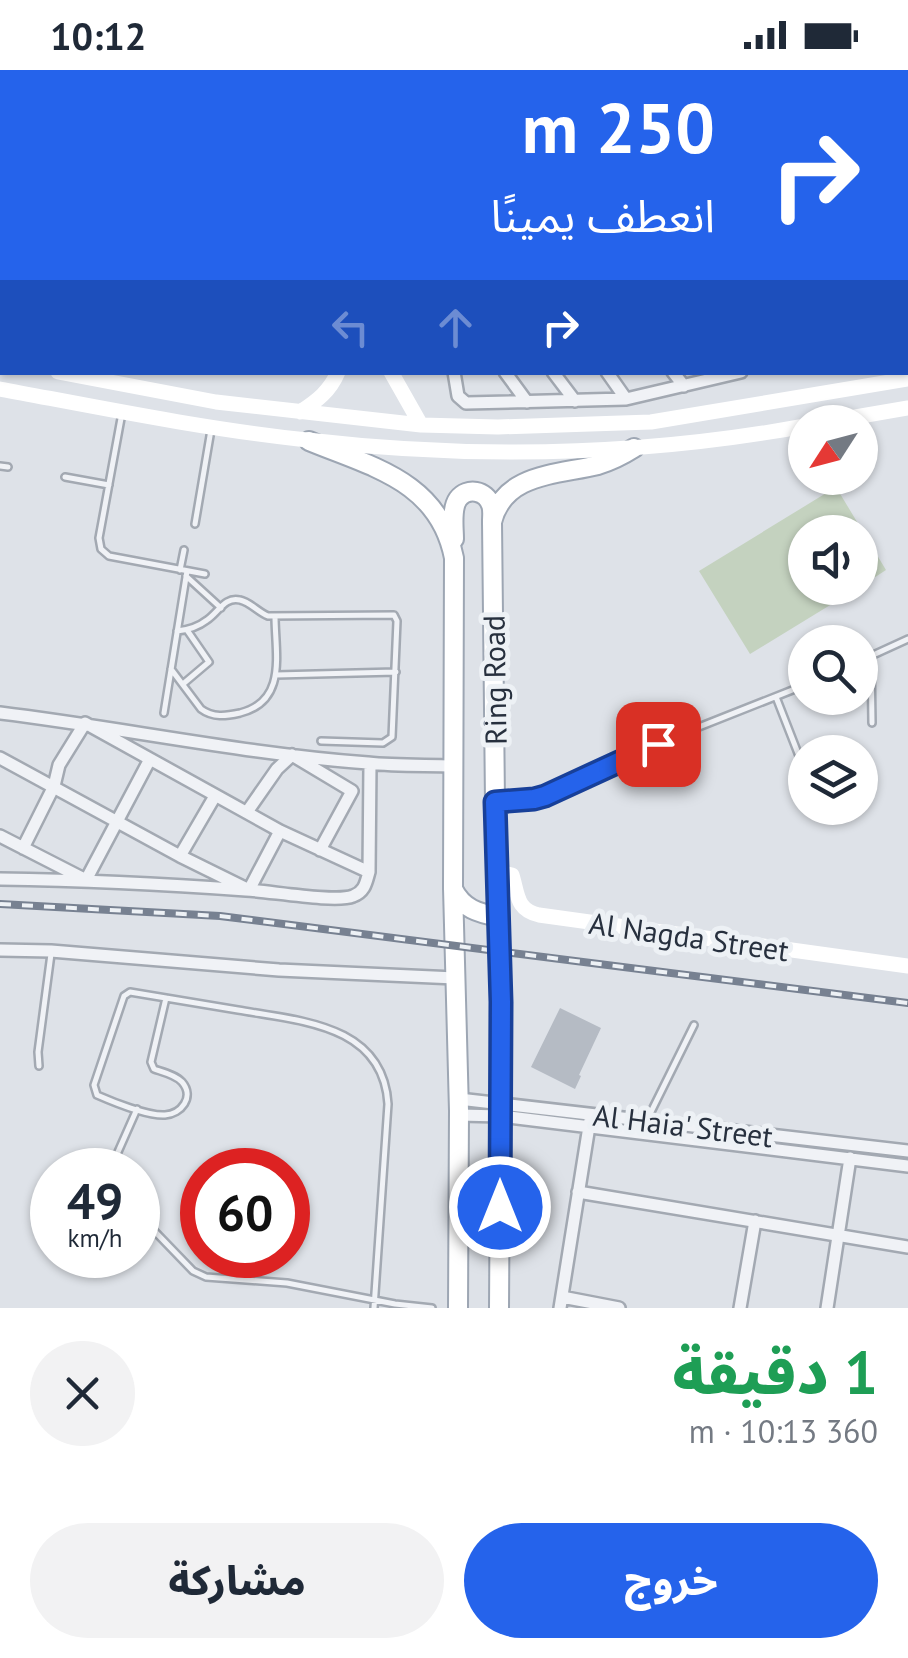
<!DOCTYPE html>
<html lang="ar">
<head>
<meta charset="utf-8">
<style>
	:root { --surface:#fff; --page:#f2f2f3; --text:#1f2937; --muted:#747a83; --accent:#2563eb }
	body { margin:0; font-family:"PT Sans","Noto Sans Arabic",sans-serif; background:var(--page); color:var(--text); direction:rtl; height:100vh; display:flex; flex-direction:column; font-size:38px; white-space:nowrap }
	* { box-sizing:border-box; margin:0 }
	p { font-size:32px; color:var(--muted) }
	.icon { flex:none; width:55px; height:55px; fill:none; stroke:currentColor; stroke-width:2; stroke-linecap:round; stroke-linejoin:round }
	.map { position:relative; height:1238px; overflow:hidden; direction:ltr }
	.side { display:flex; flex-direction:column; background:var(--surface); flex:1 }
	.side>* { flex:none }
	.banner { position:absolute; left:0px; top:0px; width:910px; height:305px; box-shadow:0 2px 8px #0004; direction:rtl; background:#2563eb; color:#fff; overflow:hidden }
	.needle { width:65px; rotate:234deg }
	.tools { position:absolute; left:788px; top:335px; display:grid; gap:20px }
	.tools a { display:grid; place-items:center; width:90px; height:90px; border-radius:50%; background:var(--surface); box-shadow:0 2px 8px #0004; font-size:50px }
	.speed { position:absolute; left:30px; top:1078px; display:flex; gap:20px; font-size:50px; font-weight:700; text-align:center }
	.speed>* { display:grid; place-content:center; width:130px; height:130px; border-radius:50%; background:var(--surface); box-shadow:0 2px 8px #0004; line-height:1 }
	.speed small { font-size:25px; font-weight:400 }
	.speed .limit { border:15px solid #d22; background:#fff; color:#111 }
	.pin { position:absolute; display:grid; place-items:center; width:85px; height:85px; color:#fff; margin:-42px; border-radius:20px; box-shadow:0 5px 15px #0006 }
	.me { position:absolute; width:110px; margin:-55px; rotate:0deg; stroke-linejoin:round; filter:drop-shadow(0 0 8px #0008) }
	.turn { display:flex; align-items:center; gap:35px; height:210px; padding:0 30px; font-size:45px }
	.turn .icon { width:130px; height:130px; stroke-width:2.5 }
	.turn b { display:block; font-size:70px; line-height:85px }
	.lanes { display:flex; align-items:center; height:95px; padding:0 30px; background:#0003; justify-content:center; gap:50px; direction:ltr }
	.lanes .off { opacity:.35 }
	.round { display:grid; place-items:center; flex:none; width:105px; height:105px; border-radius:52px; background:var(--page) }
	.overview { display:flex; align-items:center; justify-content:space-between; height:170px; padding:0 30px }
	h1 { font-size:60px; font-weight:800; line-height:75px; color:#1e9e55 }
	.button { display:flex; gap:20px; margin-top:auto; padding:20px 30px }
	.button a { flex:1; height:115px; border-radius:60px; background:var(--accent); color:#fff; font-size:40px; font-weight:800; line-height:115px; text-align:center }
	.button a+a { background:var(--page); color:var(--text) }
	.status { display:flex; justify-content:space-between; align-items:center; height:70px; padding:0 50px; background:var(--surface); direction:ltr }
	.status svg { height:28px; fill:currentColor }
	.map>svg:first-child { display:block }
	.green { fill:#c4d2bf }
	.building { fill:#b5bbc4 }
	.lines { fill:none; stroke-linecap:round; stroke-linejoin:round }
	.lane-casing { stroke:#a3a9b2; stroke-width:10 }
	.street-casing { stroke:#a3a9b2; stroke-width:16 }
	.primary-casing { stroke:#9da6b3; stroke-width:22 }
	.lane { stroke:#f0f2f6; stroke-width:5 }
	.street { stroke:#f0f2f6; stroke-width:11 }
	.secondary { stroke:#fff; stroke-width:15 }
	.primary { stroke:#fff; stroke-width:18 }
	.rail-casing { stroke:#778191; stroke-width:8 }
	.rail { stroke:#edf1f5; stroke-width:4; stroke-dasharray:11; stroke-linecap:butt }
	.route-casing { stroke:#184099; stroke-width:25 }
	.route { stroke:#2563eb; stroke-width:18 }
	.labels { text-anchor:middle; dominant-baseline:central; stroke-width:10; stroke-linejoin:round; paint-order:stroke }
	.street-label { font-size:30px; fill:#27303e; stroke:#edf1f5 }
</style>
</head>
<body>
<div class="status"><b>10:12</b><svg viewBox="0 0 49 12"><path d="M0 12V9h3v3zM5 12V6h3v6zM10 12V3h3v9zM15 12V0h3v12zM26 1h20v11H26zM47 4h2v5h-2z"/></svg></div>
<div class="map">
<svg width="908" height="1238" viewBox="0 0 908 1238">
	<rect width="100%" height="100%" fill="#dee2e8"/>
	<path class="green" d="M 836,417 L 886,500 L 860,517 L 860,462 L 805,462 L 805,518 L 858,518 L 750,584 L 699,501 Z"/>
	<path class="building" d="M 560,938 L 601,958 L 579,1005 L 581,1006 L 575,1019 L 531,997 Z"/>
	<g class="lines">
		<g class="lane-casing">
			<path id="lane" d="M 296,0 L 297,2
				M 326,0 L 326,2
				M 122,343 L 99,468 L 101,479 L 109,486 L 205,504
				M 0,396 L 8,397
				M 65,407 L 109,415
				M 195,454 L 211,360
				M 180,500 L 184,480
				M 186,506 L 221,538
				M 177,561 C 188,560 198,557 207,550 C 218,543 225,526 240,530 C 250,532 258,542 268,546 L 394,545 L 397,551 L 392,667 L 383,673 L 321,671
				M 871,586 L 872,653
				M 860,591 L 908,569
				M 171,599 L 201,639 C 213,648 226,646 240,643 C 288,631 275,583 275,546
				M 276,605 L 396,602
				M 183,614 L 209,592 L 187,560
				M 776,627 L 801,691
				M 164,643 L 187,501
				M 498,732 L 534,729 L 545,726 L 661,672 L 805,615
				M 166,928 L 151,992 L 154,999 C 163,1002 176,1005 182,1012 C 195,1027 181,1044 165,1045 C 148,1046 113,1032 97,1025 L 94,1015 L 124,926 L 130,922 C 166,928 202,934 238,940 C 300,951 383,954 388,1034 L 374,1238
				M 39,996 L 38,982 L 51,884
				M 647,1050 L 694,955
				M 110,1100 L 137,1039
				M 138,1144 L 193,1201 L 206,1207 L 287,1213 L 395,1234 L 432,1238"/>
		</g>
		<g class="street-casing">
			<path id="street" d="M 856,0 L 857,2
				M 454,302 L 458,326 L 466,333 L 626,329 L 741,302
				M 505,302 L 527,332
				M 553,302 L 575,331
				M 607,302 L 626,329
				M 673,302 L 684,316
				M 0,643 C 123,658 245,684 368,693 C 396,696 425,695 453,696
				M 0,688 L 180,786 L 249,820 L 280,761
				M 247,742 L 277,699 L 292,685 L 352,721 L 320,780
				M 0,766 L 86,810 L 149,691
				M 23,778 L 54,716 L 59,695 L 85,653 L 280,761 L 369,802
				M 180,786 L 215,726
				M 0,809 C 82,810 164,814 246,820 C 269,821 336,833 353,826 C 365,822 366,812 369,802 L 370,694
				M 0,880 L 51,881 L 279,900 L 455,908
				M 459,1029 L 908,1081
				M 459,1045 L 501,1046 L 908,1096
				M 578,1122 L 908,1177
				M 562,1227 L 619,1238
				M 560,1238 L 590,1050
				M 740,1238 L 755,1151
				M 827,1238 L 850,1088"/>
		</g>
		<g class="primary-casing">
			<path id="primary" d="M 309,371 C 372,397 439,411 454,488 L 453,818 L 459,1041 L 458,1238
				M 454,469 C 454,457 451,439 458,429 C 467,417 486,420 491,435 C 493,440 492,446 492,451
				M 453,819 C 463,839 478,843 499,847
				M 499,1238 L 501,931 L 495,732 L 492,452 C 504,403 557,405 598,395 C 611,391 623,385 634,378"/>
		</g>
		<use href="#lane" class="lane"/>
		<use href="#street" class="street"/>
		<path class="secondary" d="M 250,0 L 251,2
			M 275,0 L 276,2
			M 0,292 L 2,292
			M 58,302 L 216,332 L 421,355 L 498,357 L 651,352 L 908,309
			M 391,302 L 421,355
			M 0,319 C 102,338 204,359 307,370 C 472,389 641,386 805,356
			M 300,342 C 317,331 330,321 338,302
			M 826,352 L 908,338
			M 498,802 L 512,805 C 518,824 516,840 539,845 L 908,896"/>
		<use href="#primary" class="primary"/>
		<g class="rail-casing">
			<path id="rail" d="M 0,834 L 220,846 L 908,933"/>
		</g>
		<use href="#rail" class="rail"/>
	</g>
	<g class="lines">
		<g class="route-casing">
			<path id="route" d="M 500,1137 L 501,932 L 495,732 L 534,729 L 545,726 L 658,674"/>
		</g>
		<use href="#route" class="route"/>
	</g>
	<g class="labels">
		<g class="street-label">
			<text transform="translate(494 610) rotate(-91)">Ring Road</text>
			<text transform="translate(689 866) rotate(8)">Al Nagda Street</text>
			<text transform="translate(683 1055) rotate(7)">Al Haia' Street</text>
		</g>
	</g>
</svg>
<div class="tools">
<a><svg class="needle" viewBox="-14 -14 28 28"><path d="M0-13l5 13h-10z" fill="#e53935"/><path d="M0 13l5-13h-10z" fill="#747a83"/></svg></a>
<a><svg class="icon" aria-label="sound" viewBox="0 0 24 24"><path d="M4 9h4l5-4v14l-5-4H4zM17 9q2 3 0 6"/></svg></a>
<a><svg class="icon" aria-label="search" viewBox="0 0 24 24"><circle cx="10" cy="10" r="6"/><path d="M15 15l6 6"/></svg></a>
<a><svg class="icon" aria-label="layers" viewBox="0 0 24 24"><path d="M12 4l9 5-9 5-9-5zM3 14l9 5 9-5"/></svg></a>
</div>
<div class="speed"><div>49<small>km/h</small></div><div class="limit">60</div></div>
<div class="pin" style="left:658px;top:674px;background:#d93025"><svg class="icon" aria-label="arrive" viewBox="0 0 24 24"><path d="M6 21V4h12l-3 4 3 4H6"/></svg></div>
<svg class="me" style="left:500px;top:1137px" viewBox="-20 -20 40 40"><circle r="17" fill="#2563eb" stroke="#fff" stroke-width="3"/><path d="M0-11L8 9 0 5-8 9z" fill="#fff"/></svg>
<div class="banner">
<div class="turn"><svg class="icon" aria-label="right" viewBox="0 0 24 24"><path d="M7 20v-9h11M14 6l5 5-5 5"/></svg><div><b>250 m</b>انعطف يمينًا</div></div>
<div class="lanes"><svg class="icon off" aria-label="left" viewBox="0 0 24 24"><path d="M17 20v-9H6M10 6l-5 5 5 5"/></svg><svg class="icon off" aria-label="ahead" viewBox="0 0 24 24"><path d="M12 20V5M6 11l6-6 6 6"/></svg><svg class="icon" aria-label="right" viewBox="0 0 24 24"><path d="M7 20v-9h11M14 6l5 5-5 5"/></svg></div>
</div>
</div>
<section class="side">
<div class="overview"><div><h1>1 دقيقة</h1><p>360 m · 10:13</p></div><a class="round"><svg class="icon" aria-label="close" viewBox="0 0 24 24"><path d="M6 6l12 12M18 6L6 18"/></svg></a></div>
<div class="button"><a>خروج</a><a>مشاركة</a></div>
</section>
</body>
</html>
